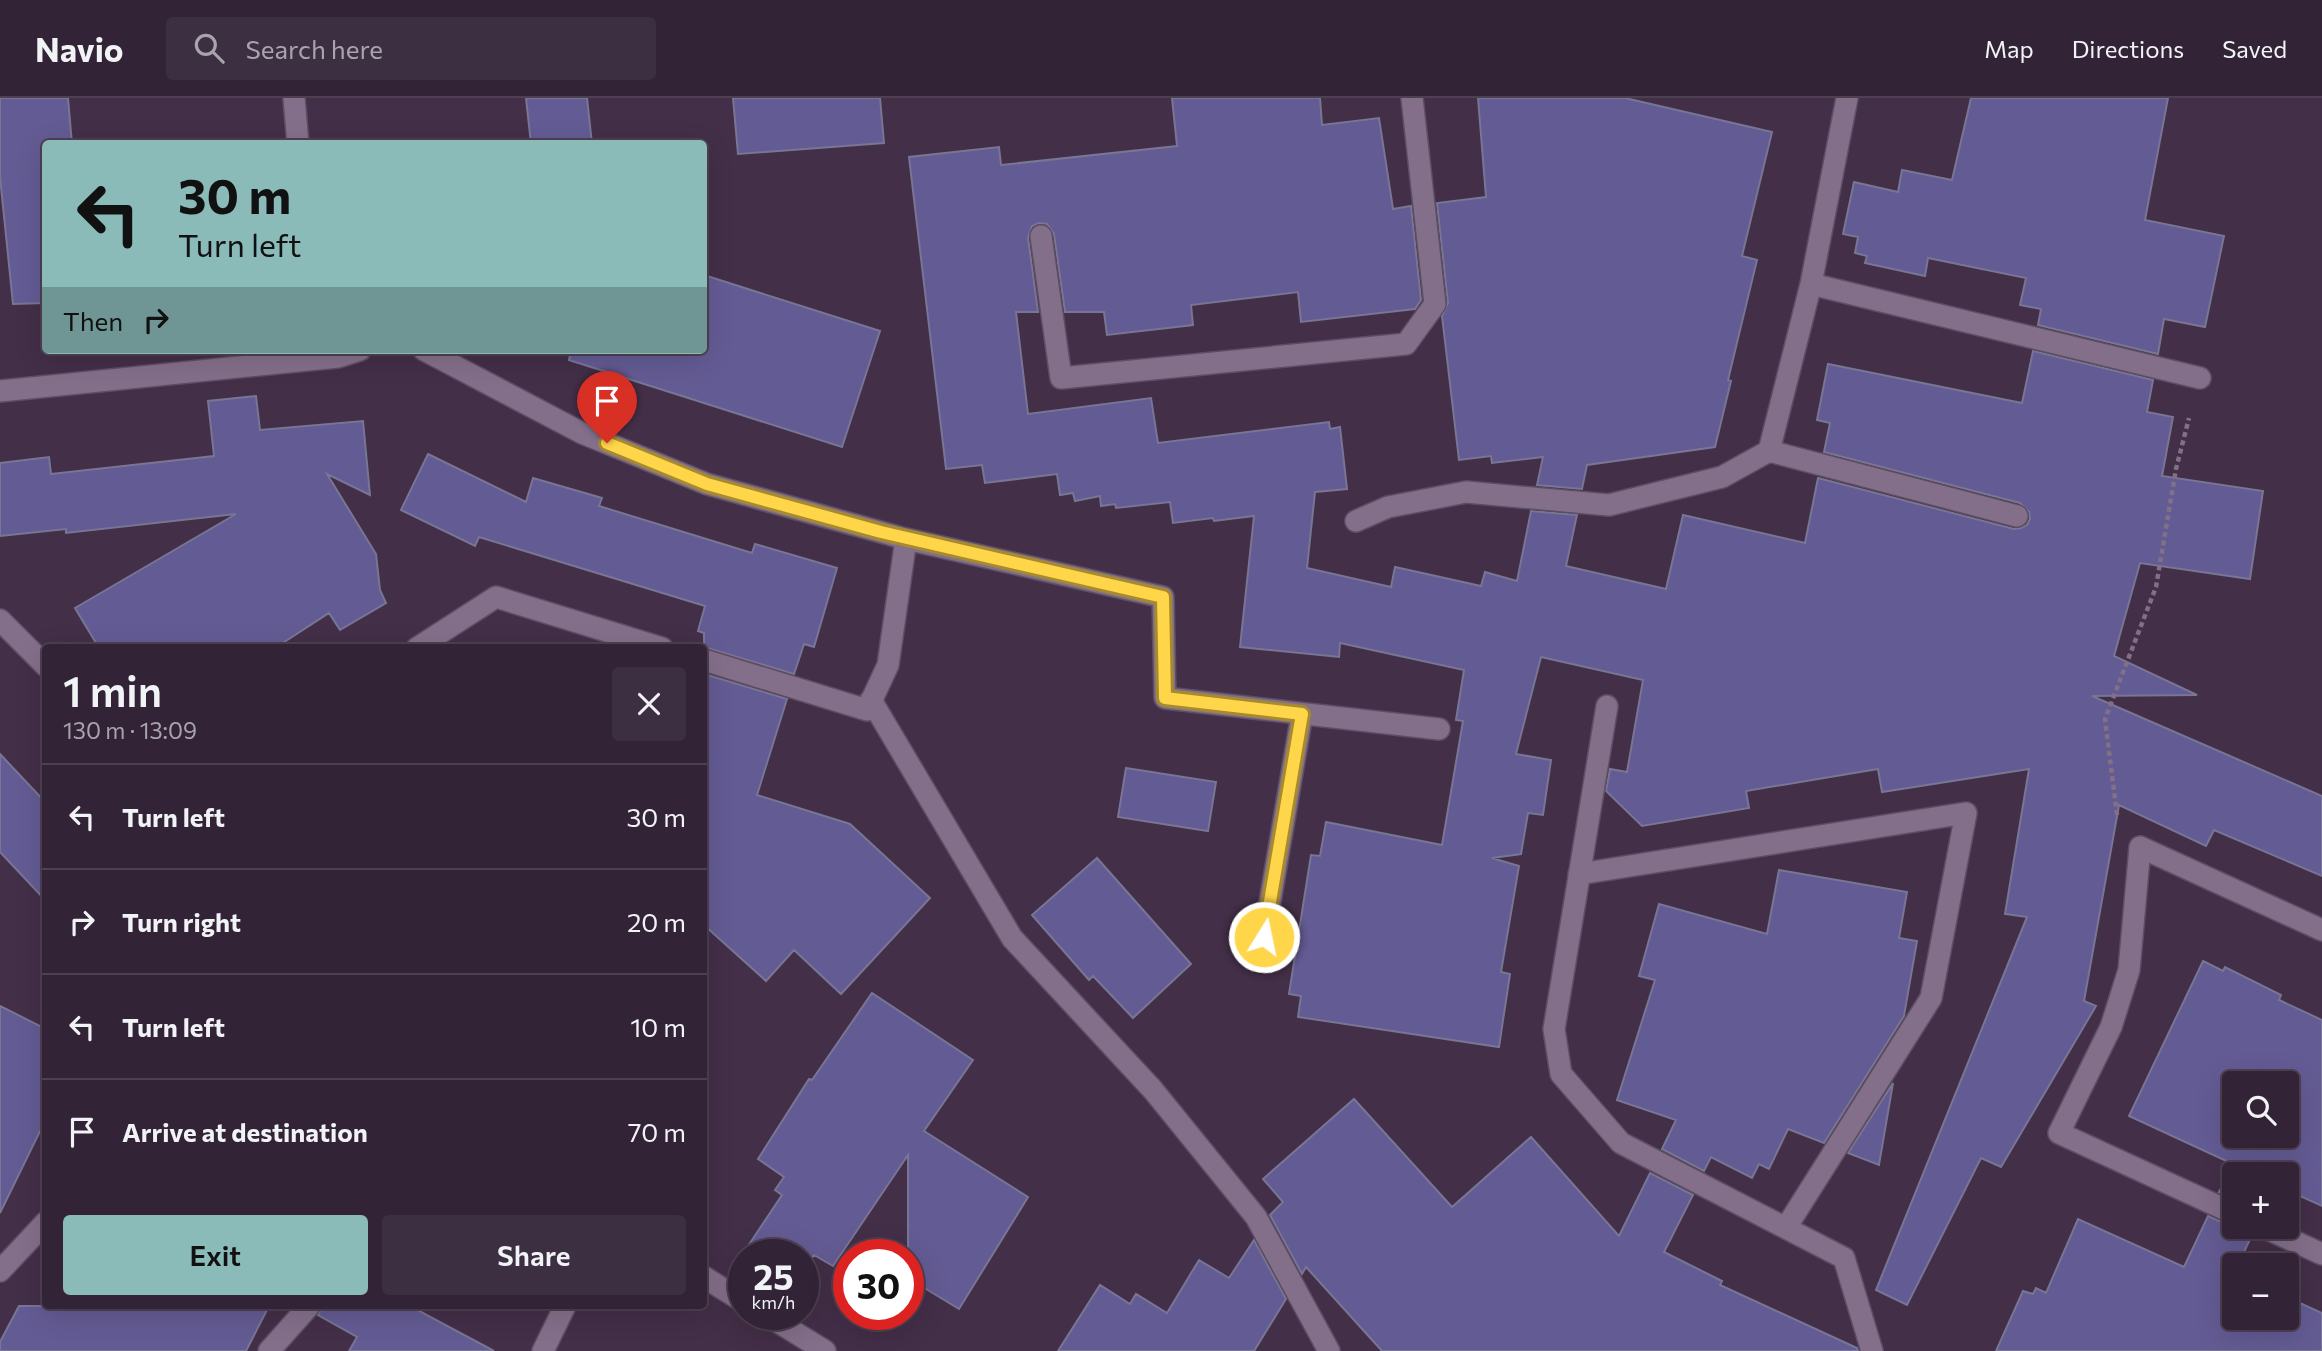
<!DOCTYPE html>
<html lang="en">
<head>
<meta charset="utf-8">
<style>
	:root { --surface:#322336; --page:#3d2f42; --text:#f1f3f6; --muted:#a8a4ad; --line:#4d4051; --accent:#8bbbb9 }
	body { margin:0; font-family:Commissioner,sans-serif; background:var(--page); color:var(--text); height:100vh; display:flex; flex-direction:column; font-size:26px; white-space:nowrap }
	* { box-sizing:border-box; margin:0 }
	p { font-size:23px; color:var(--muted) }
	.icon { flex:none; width:38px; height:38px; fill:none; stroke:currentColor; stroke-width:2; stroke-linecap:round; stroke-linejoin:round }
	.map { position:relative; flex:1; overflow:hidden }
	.sheet { position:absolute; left:42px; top:546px; width:665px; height:665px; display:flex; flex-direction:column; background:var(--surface); border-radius:7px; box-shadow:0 7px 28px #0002,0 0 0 2px var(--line) }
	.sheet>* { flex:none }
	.hud { position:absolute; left:42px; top:42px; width:665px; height:214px; border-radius:7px; box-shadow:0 7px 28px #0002,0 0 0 2px var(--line); background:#8bbbb9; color:#111; overflow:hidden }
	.controls { position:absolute; left:2222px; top:973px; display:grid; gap:14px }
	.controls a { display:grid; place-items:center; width:77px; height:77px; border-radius:7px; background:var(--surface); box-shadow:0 7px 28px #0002,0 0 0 2px var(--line); font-size:35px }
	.speed { position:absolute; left:728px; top:1141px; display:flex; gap:14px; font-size:35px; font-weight:700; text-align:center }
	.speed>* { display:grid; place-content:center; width:91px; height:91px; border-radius:50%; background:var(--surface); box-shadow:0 7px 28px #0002,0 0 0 2px var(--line); line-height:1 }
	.speed small { font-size:18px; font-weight:400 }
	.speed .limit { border:10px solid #d22; background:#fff; color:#111 }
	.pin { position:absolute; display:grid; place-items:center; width:60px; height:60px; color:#fff; margin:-72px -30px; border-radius:50% 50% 50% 0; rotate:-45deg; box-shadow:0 0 7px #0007 }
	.pin .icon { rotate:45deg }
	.me { position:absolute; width:77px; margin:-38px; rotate:10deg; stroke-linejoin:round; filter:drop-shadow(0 0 5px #0008) }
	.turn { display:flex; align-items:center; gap:24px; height:147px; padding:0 21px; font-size:32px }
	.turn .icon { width:91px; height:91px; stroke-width:2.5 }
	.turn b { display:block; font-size:49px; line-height:60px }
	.then { display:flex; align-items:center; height:66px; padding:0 21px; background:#0003; gap:14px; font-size:26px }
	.round { display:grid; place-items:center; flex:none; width:74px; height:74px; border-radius:7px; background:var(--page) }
	.headline { display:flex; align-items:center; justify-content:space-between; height:119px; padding:0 21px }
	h1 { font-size:42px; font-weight:600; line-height:52px }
	.button { display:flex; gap:14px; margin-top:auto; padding:14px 21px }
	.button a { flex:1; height:80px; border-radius:7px; background:var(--accent); color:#111; font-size:28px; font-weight:600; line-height:80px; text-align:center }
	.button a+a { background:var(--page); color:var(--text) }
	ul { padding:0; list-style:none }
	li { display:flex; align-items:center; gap:21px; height:105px; padding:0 21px; border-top:2px solid var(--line) }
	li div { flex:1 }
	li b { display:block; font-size:26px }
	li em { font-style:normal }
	header { display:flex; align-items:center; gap:42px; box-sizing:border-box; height:98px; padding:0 35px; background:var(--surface); border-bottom:2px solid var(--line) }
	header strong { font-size:33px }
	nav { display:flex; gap:38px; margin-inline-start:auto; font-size:24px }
	.search { width:490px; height:63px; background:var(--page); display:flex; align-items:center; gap:18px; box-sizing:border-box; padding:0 24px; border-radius:7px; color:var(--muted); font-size:26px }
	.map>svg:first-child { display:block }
	.building { fill:#635b93; stroke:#787595; stroke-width:2; fill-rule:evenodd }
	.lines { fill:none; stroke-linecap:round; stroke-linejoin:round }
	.street-casing { stroke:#5e4e63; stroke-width:24 }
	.path { stroke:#817086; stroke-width:4.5; stroke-dasharray:5 3.5; stroke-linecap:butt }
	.street { stroke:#846f8a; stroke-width:21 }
	.route-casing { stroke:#a68a30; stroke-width:18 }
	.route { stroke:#ffd54a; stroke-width:12 }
</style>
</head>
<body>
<header>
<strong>Navio</strong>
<div class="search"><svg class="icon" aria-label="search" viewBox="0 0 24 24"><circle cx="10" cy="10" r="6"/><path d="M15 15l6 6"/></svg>Search here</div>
<nav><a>Map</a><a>Directions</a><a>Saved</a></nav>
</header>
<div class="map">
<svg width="2322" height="1253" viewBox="0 0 2322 1253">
	<rect width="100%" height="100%" fill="#432f48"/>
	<path class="building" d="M 0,0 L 68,0 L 72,46 L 46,46 L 46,205 L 13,206 L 0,79 Z
		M 526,0 L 587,0 L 592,46 L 531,46 Z
		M 733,0 L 880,0 L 884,45 L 738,56 Z
		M 1172,0 L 1320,0 L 1322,27 L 1379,20 L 1393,111 L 1411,108 L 1421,202 L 1415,211 L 1301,224 L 1298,194 L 1191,207 L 1193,227 L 1107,237 L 1104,214 L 1065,214 L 1054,136 L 1047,126 L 1039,125 L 1032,128 L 1028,139 L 1038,214 L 1016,214 L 1028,316 L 1151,300 L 1158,345 L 1329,324 L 1330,331 L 1340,329 L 1347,391 L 1315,394 L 1307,470 L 1391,489 L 1395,469 L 1481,488 L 1485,474 L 1517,483 L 1531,413 L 1577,417 L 1566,468 L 1666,491 L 1683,417 L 1805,445 L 1818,380 L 2014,431 L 2021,430 L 2027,427 L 2030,421 L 2029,414 L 2020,405 L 1824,354 L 1830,325 L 1817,322 L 1828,266 L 2022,305 L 2033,253 L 2153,282 L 2147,314 L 2173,319 L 2162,378 L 2263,393 L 2250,481 L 2140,465 L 2114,558 L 2197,597 L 2092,598 L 2322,698 L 2322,778 L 2214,732 L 2206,748 L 2119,707 L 2084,903 L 2096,908 L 2001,1069 L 1981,1060 L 1907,1207 L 1876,1192 L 2027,819 L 2005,816 L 2029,671 L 1882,694 L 1878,671 L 1746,693 L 1749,710 L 1642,728 L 1606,693 L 1610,671 L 1627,674 L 1643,582 L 1541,559 L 1516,656 L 1551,662 L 1543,717 L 1528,715 L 1521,756 L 1492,760 L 1519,768 L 1501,874 L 1510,876 L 1499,949 L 1298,919 L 1301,898 L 1289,896 L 1311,757 L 1320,758 L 1326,724 L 1442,747 L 1463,623 L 1456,622 L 1464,572 L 1340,545 L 1339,559 L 1240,549 L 1254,418 L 1214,423 L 1213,420 L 1173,425 L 1170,404 L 1116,410 L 1115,406 L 1101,408 L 1100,398 L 1075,403 L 1073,395 L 1060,397 L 1057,376 L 985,385 L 982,367 L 946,371 L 909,59 L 999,49 L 1001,67 L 1177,48 Z
		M 1478,0 L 1625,0 L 1772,34 L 1742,158 L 1757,162 L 1728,282 L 1731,283 L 1715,349 L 1587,367 L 1582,391 L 1537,387 L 1543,359 L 1492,365 L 1491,358 L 1459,362 L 1442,218 L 1448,205 L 1437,105 L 1486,99 Z
		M 1971,0 L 2168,0 L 2145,122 L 2224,138 L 2205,229 L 2164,221 L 2158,256 L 2038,227 L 2041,211 L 2020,207 L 2026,180 L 1928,160 L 1925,178 L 1865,165 L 1867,158 L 1855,155 L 1858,139 L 1843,136 L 1854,84 L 1898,94 L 1902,72 L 1952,82 Z
		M 704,177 L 880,233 L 842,349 L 569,262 L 571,252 L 704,252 Z
		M 256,298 L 260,332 L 363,323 L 370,397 L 327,376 L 376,456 L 380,492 L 386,505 L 340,532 L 329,515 L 275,550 L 99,550 L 75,510 L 236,416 L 66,435 L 66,431 L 0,438 L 0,365 L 49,359 L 51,376 L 214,358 L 208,303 Z
		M 428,356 L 526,404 L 533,380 L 602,400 L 599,408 L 752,455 L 755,446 L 837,470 L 814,549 L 804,546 L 794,576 L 704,549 L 704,535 L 698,533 L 705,508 L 479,439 L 475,448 L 401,412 Z
		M 704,576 L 787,601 L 757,697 L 850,726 L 930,800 L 841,896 L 794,852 L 766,883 L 704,827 Z
		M 0,656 L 46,705 L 46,803 L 0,754 Z
		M 1126,670 L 1216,684 L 1208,733 L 1118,719 Z
		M 1097,760 L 1191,866 L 1133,920 L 1093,878 L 1089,882 L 1032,817 Z
		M 1779,772 L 1907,794 L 1899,840 L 1917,843 L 1904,918 L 1824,1045 L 1788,1031 L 1769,1071 L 1759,1066 L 1752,1080 L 1711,1059 L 1704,1073 L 1662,1051 L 1676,1022 L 1617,1002 L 1655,882 L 1639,878 L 1659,806 L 1767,836 Z
		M 2203,863 L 2223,873 L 2225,869 L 2281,897 L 2279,902 L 2322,922 L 2322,1108 L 2287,1092 L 2287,1076 L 2235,1076 L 2235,1101 L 2219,1094 L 2233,1066 L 2129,1018 ZM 2235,985 L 2287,985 L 2287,1038 L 2235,1038 Z
		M 872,895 L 973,962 L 924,1033 L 1028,1099 L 959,1211 L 908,1180 L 908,1057 L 833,1168 L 814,1157 L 803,1174 L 803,1157 L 742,1157 L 782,1097 L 775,1092 L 784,1079 L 758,1061 L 809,981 L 812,982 Z
		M 0,908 L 46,931 L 46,1021 L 0,1115 Z
		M 1893,985 L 1879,1067 L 1848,1055 Z
		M 1354,1001 L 1452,1109 L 1531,1039 L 1619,1138 L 1650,1075 L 1693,1097 L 1664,1154 L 1722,1183 L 1720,1187 L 1857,1250 L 1858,1253 L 1382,1253 L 1306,1169 L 1302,1176 L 1270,1117 L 1283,1104 L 1263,1081 Z
		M 2208,1118 L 2230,1128 L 2250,1129 L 2252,1137 L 2238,1167 L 2235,1167 L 2235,1220 L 2287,1220 L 2287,1199 L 2322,1215 L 2322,1253 L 1996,1253 L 2023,1193 L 2033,1196 L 2036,1190 L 2046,1195 L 2078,1121 L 2184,1169 Z
		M 1254,1142 L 1286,1201 L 1254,1253 L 1058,1253 L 1100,1187 L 1130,1206 L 1136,1196 L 1167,1215 L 1199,1162 L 1229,1180 Z
		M 19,1208 L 269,1208 L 246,1253 L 0,1253 L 0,1244 Z
		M 322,1208 L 410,1208 L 494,1253 L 349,1253 L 357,1239 L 318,1217 Z"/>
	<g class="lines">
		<g class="street-casing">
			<path id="street" d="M 294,0 L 298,46
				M 1041,138 L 1061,280 L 1406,246 L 1435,206 L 1412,0
				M 1811,186 L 2200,280
				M 424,252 L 582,335 L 707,386 L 906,441 L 1163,499 L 1165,600 L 1439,631
				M 0,293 L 338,259 L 360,252
				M 1769,353 L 1811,186 L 1847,0
				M 1356,423 L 1388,409 L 1466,394 L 1609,407 L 1722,379 L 1769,353 L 2017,418
				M 0,522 L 46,568
				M 417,550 L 496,499 L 662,550
				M 704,562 L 867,612 L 888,567 L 906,441
				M 871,602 L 1012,840 L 1153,992 L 1256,1119 L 1329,1253
				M 1607,608 L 1554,931 L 1561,976 L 1621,1045 L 1844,1160 L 1872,1253
				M 1579,776 L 1966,715 L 1931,900 L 1787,1128
				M 1264,839 L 1302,616
				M 2235,1116 L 2059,1035 L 2111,929 L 2129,872 L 2140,749 L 2322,832
				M 2263,1129 L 2322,1156
				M 0,1173 L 46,1124
				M 704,1179 L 744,1204
				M 765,1216 L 825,1253
				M 269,1253 L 309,1208
				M 543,1253 L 565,1208"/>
		</g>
		<path class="path" d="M 2117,717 L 2105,621 L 2156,489 L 2176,371 L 2189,320"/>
		<use href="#street" class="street"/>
	</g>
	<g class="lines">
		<g class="route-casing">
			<path id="route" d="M 607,345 L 707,386 L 881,434 L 1163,499 L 1165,600 L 1302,616 L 1264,839"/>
		</g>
		<use href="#route" class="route"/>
	</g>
</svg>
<div class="controls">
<a><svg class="icon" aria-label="search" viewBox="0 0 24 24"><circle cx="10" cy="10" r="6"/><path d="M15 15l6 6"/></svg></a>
<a>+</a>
<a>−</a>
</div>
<div class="speed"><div>25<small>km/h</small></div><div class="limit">30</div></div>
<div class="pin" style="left:607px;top:345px;background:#d93025"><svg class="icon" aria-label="arrive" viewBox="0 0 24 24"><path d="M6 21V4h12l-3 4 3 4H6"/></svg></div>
<svg class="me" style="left:1264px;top:839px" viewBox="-20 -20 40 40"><circle r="17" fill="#ffd54a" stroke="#fff" stroke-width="3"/><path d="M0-11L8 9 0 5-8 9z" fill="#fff"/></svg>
<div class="hud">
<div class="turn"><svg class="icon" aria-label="left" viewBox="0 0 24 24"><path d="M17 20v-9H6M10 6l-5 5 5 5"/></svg><div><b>30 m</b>Turn left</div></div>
<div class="then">Then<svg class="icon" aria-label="right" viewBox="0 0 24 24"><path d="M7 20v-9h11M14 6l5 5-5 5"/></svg></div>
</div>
<section class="sheet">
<div class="headline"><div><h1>1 min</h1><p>130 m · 13:09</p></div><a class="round"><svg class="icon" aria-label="close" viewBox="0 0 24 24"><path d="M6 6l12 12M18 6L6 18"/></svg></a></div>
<ul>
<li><svg class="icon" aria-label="left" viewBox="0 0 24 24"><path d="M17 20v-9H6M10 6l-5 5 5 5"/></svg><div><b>Turn left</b></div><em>30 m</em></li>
<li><svg class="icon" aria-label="right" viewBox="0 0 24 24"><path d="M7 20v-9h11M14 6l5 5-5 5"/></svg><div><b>Turn right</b></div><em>20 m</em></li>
<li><svg class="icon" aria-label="left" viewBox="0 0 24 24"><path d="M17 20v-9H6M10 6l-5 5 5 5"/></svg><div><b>Turn left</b></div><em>10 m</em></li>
<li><svg class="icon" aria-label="arrive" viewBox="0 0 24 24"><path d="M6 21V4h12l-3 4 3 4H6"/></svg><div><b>Arrive at destination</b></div><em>70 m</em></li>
</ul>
<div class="button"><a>Exit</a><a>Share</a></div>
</section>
</div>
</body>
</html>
